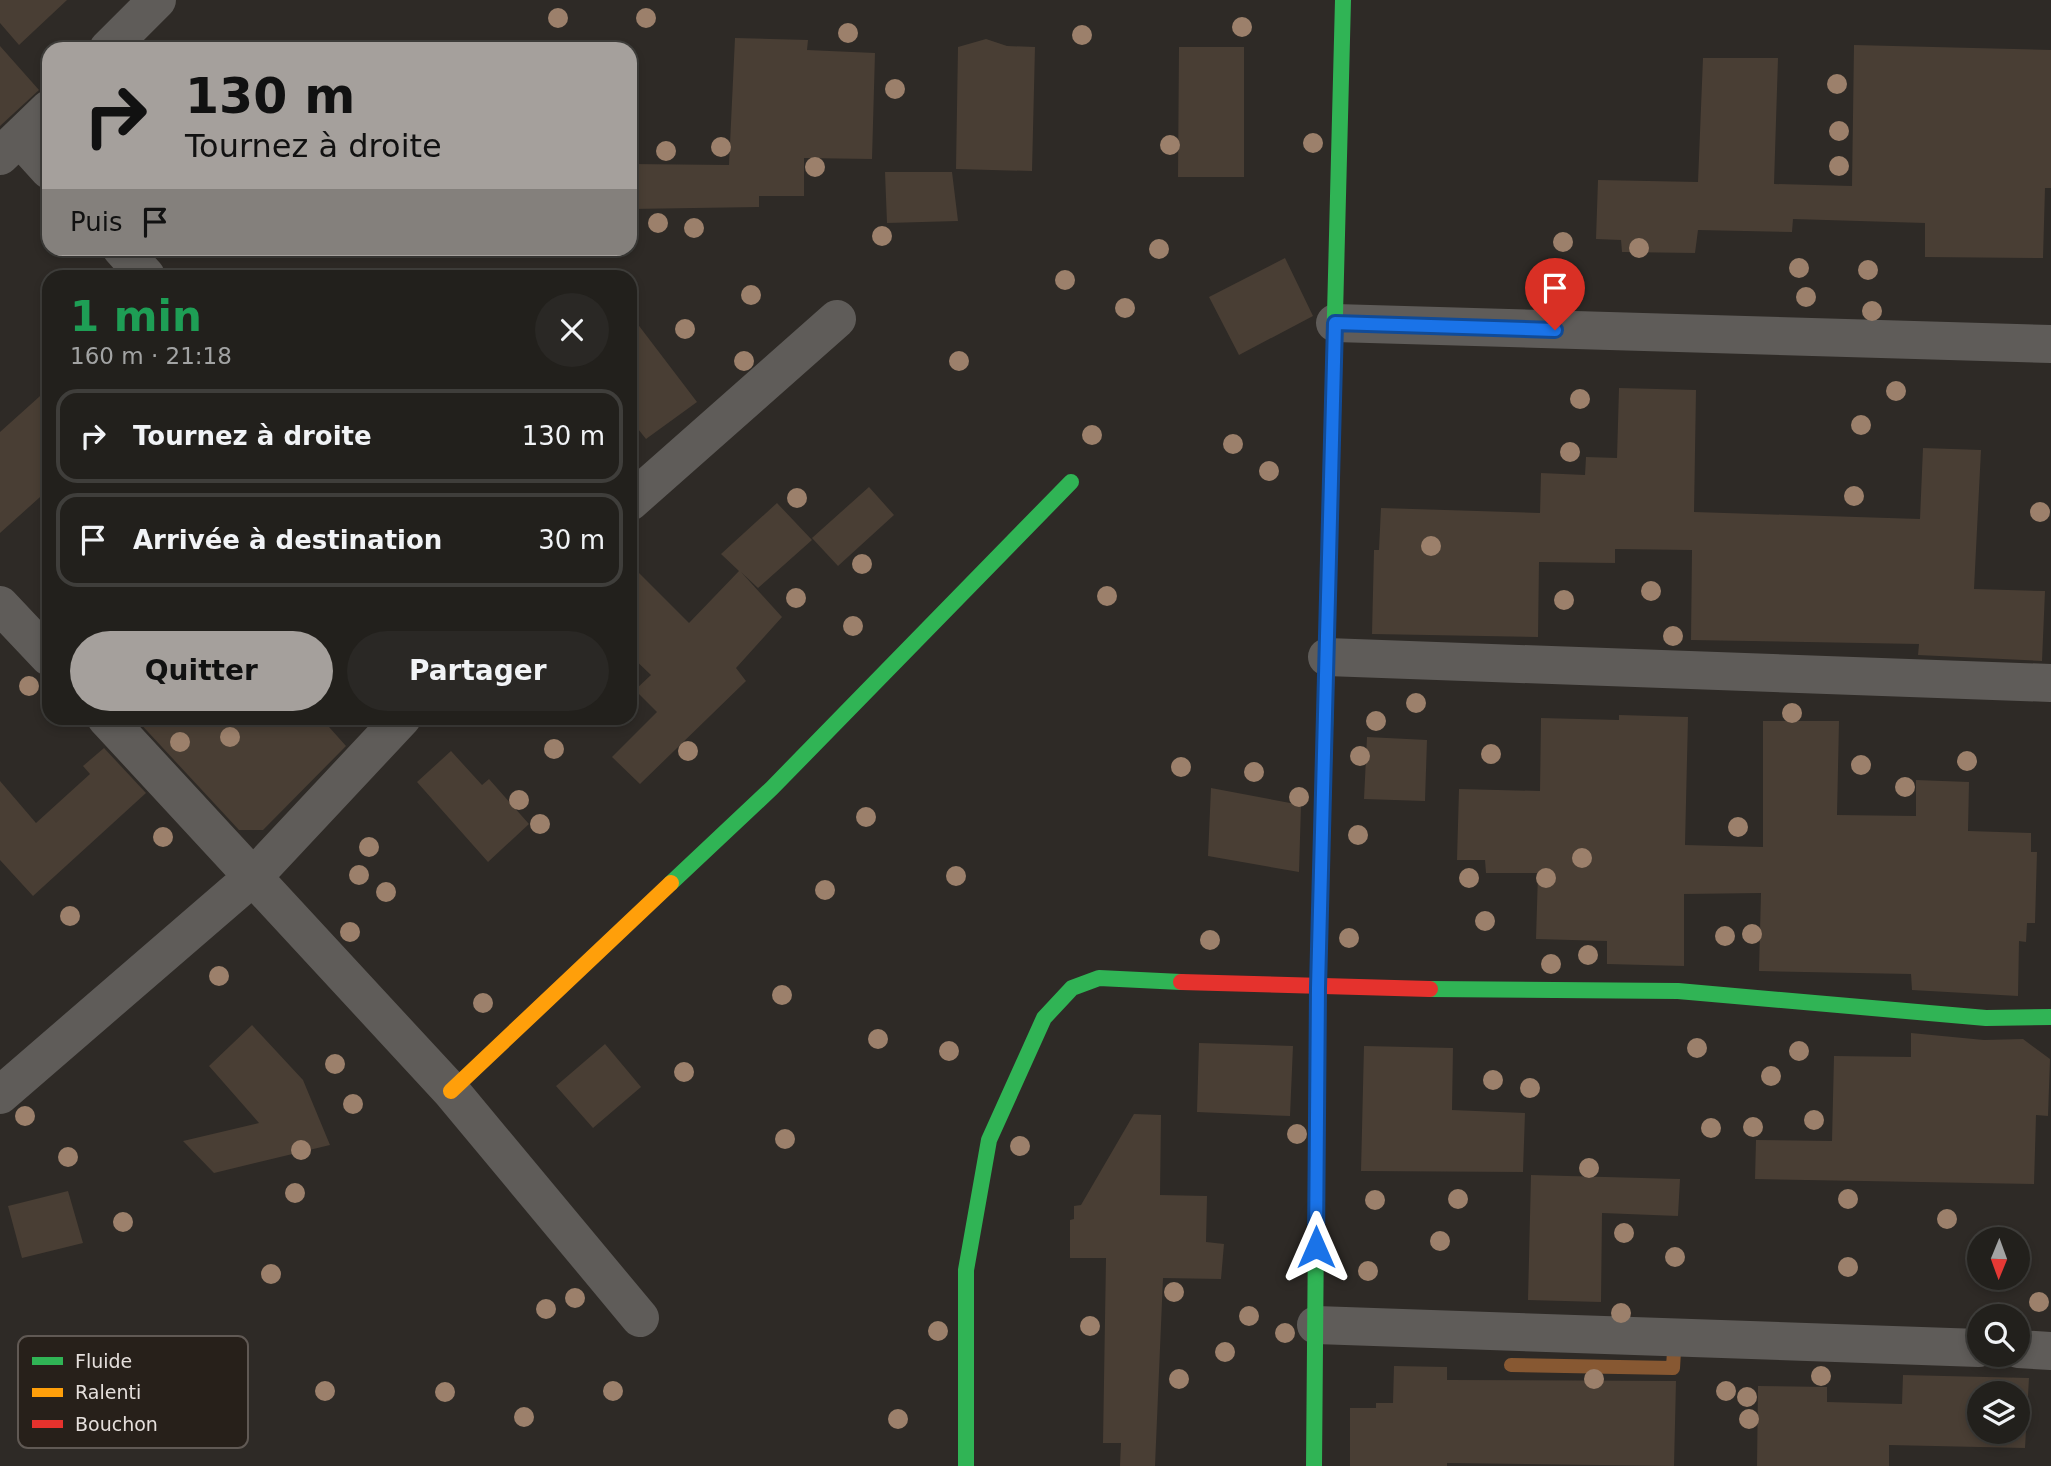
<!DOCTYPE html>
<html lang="fr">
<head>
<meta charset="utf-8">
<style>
	:root { --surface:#22201c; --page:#2a2825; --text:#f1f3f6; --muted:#a2a3a3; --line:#3f3e3b; --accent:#a5a09c }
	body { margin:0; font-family:"DejaVu Sans",sans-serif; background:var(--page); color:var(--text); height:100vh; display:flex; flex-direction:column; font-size:26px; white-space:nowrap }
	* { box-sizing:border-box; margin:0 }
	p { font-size:23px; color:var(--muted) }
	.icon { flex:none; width:38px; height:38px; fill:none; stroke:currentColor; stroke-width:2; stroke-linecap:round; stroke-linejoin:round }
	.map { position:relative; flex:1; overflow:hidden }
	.drawer { position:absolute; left:42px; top:270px; width:595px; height:455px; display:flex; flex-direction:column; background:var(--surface); border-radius:21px; box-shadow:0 4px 10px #0003,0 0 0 2px var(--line) }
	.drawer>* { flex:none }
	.banner { position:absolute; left:42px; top:42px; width:595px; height:214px; border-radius:21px; box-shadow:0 4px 10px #0003,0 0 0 2px var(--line); background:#a5a09c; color:#111; overflow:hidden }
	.needle { width:46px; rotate:181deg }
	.fabs { position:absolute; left:1967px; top:1227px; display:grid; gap:14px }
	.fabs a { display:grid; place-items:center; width:63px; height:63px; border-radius:50%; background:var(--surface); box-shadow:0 4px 10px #0003,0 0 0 2px var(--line); font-size:35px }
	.pin { position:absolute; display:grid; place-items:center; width:60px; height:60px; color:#fff; margin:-72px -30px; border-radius:50% 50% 50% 0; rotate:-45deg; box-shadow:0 0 7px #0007 }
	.pin .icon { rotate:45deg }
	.me { position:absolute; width:77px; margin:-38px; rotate:0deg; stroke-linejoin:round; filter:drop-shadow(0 0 5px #0008) }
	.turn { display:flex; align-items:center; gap:24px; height:147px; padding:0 28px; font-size:32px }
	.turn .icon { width:91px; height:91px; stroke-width:2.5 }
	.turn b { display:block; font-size:49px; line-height:60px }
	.then { display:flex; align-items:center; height:66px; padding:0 28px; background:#0003; gap:14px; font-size:26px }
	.round { display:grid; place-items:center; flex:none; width:74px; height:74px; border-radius:37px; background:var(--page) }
	.headline { display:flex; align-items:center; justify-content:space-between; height:119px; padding:0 28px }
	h1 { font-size:42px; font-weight:800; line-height:52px; color:#1e9e55 }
	.button { display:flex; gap:14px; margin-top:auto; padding:14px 28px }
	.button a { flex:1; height:80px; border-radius:42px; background:var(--accent); color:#111; font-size:28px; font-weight:800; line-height:80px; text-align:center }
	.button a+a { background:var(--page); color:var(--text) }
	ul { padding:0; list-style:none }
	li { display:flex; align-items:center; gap:21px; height:94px; margin:0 14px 10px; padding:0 14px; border:4px solid var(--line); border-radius:21px }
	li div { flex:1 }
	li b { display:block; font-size:26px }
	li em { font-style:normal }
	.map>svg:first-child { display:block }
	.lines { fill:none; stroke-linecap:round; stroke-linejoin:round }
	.stream { stroke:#875832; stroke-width:14 }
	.building { fill:#493e34; fill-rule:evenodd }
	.street { stroke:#5f5c59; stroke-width:38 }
	.fast { stroke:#30b455; stroke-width:16 }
	.slow { stroke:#ff9f0a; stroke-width:16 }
	.jam { stroke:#e5322d; stroke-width:16 }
	.tree { fill:#9c806b }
	.route-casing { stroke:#114b97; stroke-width:18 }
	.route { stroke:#1a73e8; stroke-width:12 }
	.key { fill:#27201a; stroke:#605954; stroke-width:2 }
	.key-label { font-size:19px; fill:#e5dfdc }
</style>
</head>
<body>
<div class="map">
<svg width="2051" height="1466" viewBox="0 0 2051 1466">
	<rect width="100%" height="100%" fill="#2e2a26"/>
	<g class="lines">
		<path class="stream" d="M 1511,1365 L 1673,1368 L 1674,1351"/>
	</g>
	<path class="building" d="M 0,0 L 67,0 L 19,45 L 0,23 Z
		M 735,38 L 808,40 L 807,50 L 875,53 L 872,159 L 804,158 L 804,196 L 759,196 L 759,207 L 630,209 L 630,164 L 729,165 Z
		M 986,39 L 1007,46 L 1035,47 L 1032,171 L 956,169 L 958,47 Z
		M 1854,45 L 2051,50 L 2051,188 L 2045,188 L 2043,258 L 1925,257 L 1925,223 L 1793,219 L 1792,232 L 1698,230 L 1695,253 L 1622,252 L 1621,240 L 1596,239 L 1598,180 L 1698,182 L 1703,58 L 1778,58 L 1774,184 L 1852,186 Z
		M 0,46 L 39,90 L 0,126 Z
		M 1179,47 L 1244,47 L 1244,177 L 1178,177 Z
		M 885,172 L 952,172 L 958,221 L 887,223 Z
		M 1285,258 L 1313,316 L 1239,355 L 1209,297 Z
		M 630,314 L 697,402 L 646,439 L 630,419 Z
		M 49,388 L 49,489 L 0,533 L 0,432 Z
		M 1619,388 L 1696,390 L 1694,512 L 1920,519 L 1923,448 L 1981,450 L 1974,589 L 2045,591 L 2042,661 L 1918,655 L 1919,644 L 1691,640 L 1692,550 L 1615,549 L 1615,563 L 1539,562 L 1538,637 L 1372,634 L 1374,550 L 1379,550 L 1381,508 L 1540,513 L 1541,473 L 1585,475 L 1586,457 L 1617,458 Z
		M 869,487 L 894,515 L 838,566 L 812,538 Z
		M 777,503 L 812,540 L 758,588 L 741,572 L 782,617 L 736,668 L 746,681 L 640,784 L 612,757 L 657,712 L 635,690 L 651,675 L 630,655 L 630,564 L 689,623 L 739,571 L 721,554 Z
		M 1619,715 L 1688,717 L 1685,845 L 1763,847 L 1763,721 L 1839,721 L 1837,815 L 1916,816 L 1916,780 L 1969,782 L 1968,831 L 2031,833 L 2031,852 L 2037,852 L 2035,923 L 2027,923 L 2026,942 L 2019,941 L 2018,996 L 1912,990 L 1911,974 L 1759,971 L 1761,893 L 1684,894 L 1684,966 L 1607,964 L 1607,941 L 1536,939 L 1538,873 L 1486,873 L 1485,860 L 1457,860 L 1459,789 L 1540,791 L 1541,718 L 1619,720 Z
		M 321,718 L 346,746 L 263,830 L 239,830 L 136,719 Z
		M 1367,737 L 1427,740 L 1425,801 L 1364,799 Z
		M 104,748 L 146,793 L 33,896 L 0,860 L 0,781 L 36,823 L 90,774 L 83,766 Z
		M 451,751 L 482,785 L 489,779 L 529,824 L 488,862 L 417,782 Z
		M 1211,788 L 1301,805 L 1299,872 L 1208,856 Z
		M 252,1025 L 303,1080 L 330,1145 L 214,1173 L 183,1141 L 259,1123 L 209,1066 Z
		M 1911,1033 L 1984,1040 L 2023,1039 L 2050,1059 L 2048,1116 L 2036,1115 L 2034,1184 L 1755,1179 L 1756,1140 L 1832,1141 L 1834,1056 L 1911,1057 Z
		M 1199,1043 L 1293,1046 L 1290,1116 L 1197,1112 Z
		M 605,1044 L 641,1087 L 593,1128 L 556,1086 Z
		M 1364,1046 L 1453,1048 L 1452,1110 L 1525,1113 L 1523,1172 L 1361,1171 Z
		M 1134,1114 L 1161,1115 L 1160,1195 L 1207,1196 L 1206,1242 L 1224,1244 L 1221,1279 L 1163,1278 L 1155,1466 L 1120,1466 L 1121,1443 L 1103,1443 L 1106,1258 L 1070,1258 L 1070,1220 L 1074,1219 L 1074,1206 L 1081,1205 Z
		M 1531,1175 L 1680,1179 L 1678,1216 L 1602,1213 L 1601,1302 L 1528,1300 Z
		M 68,1191 L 83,1243 L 22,1258 L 8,1206 Z
		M 1394,1366 L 1447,1367 L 1447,1380 L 1676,1381 L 1674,1466 L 1447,1463 L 1447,1466 L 1350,1466 L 1350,1408 L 1376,1408 L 1376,1403 L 1393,1403 Z
		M 1903,1375 L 2029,1378 L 2025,1448 L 1889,1445 L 1889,1466 L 1757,1466 L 1758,1386 L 1827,1387 L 1827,1402 L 1902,1404 ZM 1979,1393 L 2018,1393 L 2018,1432 L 1979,1432 Z"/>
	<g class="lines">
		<path class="street" d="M 108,49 L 157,0
			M 20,138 L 49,170
			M 0,156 L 49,109
			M 121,248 L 146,276
			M 1335,323 L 2051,344
			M 630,502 L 837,319
			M 0,605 L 49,657
			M 1327,657 L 2051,683
			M 106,718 L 451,1091 L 640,1318
			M 0,1095 L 255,875 L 402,718
			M 1316,1325 L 1979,1348
			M 2018,1349 L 2051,1351"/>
		<path class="fast" d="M 1331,471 L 1343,0
			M 671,883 L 772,788 L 1071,482
			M 1430,989 L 1678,991 L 1986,1018 L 2051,1017
			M 966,1466 L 966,1270 L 989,1140 L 1044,1018 L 1072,988 L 1099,978 L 1181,982
			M 1314,1466 L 1318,988 L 1326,690"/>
		<path class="slow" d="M 451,1091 L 671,883"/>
		<path class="jam" d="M 1326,690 L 1331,471
			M 1181,982 L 1430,989"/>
	</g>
	<g class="tree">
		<circle cx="558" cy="18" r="10"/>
		<circle cx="646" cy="18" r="10"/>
		<circle cx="1242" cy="27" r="10"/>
		<circle cx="848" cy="33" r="10"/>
		<circle cx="1082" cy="35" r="10"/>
		<circle cx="1837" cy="84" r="10"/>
		<circle cx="895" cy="89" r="10"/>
		<circle cx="1839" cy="131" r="10"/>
		<circle cx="1313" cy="143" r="10"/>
		<circle cx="1170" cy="145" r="10"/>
		<circle cx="721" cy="147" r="10"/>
		<circle cx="666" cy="151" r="10"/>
		<circle cx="1839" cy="166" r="10"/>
		<circle cx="815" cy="167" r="10"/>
		<circle cx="658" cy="223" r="10"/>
		<circle cx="694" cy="228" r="10"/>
		<circle cx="882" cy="236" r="10"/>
		<circle cx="1563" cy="242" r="10"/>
		<circle cx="1639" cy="248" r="10"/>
		<circle cx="1159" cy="249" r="10"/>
		<circle cx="1799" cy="268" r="10"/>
		<circle cx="1868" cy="270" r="10"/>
		<circle cx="1065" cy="280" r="10"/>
		<circle cx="751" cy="295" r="10"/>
		<circle cx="1806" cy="297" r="10"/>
		<circle cx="1125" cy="308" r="10"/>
		<circle cx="1872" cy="311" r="10"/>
		<circle cx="685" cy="329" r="10"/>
		<circle cx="744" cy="361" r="10"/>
		<circle cx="959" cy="361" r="10"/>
		<circle cx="1896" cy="391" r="10"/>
		<circle cx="1580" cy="399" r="10"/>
		<circle cx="1861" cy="425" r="10"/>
		<circle cx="1092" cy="435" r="10"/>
		<circle cx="1233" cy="444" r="10"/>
		<circle cx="1570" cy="452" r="10"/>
		<circle cx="1269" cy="471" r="10"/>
		<circle cx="1854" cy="496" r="10"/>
		<circle cx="797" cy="498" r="10"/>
		<circle cx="2040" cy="512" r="10"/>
		<circle cx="1431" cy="546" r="10"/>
		<circle cx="862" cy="564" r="10"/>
		<circle cx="1651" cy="591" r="10"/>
		<circle cx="1107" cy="596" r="10"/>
		<circle cx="796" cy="598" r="10"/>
		<circle cx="1564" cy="600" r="10"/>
		<circle cx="853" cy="626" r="10"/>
		<circle cx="1673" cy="636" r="10"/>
		<circle cx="29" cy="686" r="10"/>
		<circle cx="1416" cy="703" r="10"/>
		<circle cx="1792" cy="713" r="10"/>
		<circle cx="1376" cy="721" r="10"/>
		<circle cx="230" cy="737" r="10"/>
		<circle cx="180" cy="742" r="10"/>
		<circle cx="554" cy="749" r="10"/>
		<circle cx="688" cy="751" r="10"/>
		<circle cx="1491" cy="754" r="10"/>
		<circle cx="1360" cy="756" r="10"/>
		<circle cx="1967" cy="761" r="10"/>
		<circle cx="1861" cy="765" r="10"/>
		<circle cx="1181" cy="767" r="10"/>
		<circle cx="1254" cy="772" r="10"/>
		<circle cx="1905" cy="787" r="10"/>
		<circle cx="1299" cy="797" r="10"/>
		<circle cx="519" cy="800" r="10"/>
		<circle cx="866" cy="817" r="10"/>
		<circle cx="540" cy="824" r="10"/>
		<circle cx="1738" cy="827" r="10"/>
		<circle cx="1358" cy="835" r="10"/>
		<circle cx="163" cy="837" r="10"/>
		<circle cx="369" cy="847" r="10"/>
		<circle cx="1582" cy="858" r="10"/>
		<circle cx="359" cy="875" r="10"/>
		<circle cx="956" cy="876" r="10"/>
		<circle cx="1469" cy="878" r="10"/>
		<circle cx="1546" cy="878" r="10"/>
		<circle cx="825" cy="890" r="10"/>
		<circle cx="386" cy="892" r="10"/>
		<circle cx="70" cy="916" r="10"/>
		<circle cx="1485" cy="921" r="10"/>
		<circle cx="350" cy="932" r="10"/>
		<circle cx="1752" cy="934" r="10"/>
		<circle cx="1725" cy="936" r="10"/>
		<circle cx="1349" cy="938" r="10"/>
		<circle cx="1210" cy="940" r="10"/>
		<circle cx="1588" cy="955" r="10"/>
		<circle cx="1551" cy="964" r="10"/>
		<circle cx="219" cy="976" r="10"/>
		<circle cx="782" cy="995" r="10"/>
		<circle cx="483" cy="1003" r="10"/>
		<circle cx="878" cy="1039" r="10"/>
		<circle cx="1697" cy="1048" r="10"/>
		<circle cx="949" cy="1051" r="10"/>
		<circle cx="1799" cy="1051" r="10"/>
		<circle cx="335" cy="1064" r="10"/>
		<circle cx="684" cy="1072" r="10"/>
		<circle cx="1771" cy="1076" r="10"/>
		<circle cx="1493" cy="1080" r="10"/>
		<circle cx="1530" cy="1088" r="10"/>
		<circle cx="353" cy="1104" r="10"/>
		<circle cx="25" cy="1116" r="10"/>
		<circle cx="1814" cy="1120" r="10"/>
		<circle cx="1753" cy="1127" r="10"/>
		<circle cx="1711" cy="1128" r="10"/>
		<circle cx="1297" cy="1134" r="10"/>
		<circle cx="785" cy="1139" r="10"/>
		<circle cx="1020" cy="1146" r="10"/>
		<circle cx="301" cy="1150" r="10"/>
		<circle cx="68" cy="1157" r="10"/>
		<circle cx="1589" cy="1168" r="10"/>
		<circle cx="295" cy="1193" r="10"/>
		<circle cx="1458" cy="1199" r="10"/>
		<circle cx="1848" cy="1199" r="10"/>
		<circle cx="1375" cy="1200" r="10"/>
		<circle cx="1947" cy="1219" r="10"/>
		<circle cx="123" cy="1222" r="10"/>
		<circle cx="1624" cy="1233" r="10"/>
		<circle cx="1440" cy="1241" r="10"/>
		<circle cx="1675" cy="1257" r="10"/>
		<circle cx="1848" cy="1267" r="10"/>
		<circle cx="1368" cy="1271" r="10"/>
		<circle cx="271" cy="1274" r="10"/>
		<circle cx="1174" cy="1292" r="10"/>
		<circle cx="575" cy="1298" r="10"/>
		<circle cx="2039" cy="1302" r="10"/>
		<circle cx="546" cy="1309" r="10"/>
		<circle cx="1621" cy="1313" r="10"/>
		<circle cx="1249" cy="1316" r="10"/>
		<circle cx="1090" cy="1326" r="10"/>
		<circle cx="938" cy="1331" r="10"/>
		<circle cx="1285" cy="1333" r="10"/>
		<circle cx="1225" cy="1352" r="10"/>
		<circle cx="1821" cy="1376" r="10"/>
		<circle cx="1179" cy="1379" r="10"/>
		<circle cx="1594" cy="1379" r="10"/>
		<circle cx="325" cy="1391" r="10"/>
		<circle cx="613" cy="1391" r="10"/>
		<circle cx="1726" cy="1391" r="10"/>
		<circle cx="445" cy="1392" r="10"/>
		<circle cx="1747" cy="1397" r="10"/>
		<circle cx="524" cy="1417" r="10"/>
		<circle cx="898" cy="1419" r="10"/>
		<circle cx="1749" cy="1419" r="10"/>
	</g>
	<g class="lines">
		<g class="route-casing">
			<path id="route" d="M 1316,1247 L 1318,988 L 1335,323 L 1555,330"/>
		</g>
		<use href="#route" class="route"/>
	</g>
	<rect x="18" y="1336" width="230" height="112" rx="10" class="key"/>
	<rect x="32" y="1357" width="31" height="8" fill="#30b455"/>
	<rect x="32" y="1388" width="31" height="9" fill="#ff9f0a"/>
	<rect x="32" y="1420" width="31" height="8" fill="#e5322d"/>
	<g class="key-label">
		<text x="75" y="1368">Fluide</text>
		<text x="75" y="1399">Ralenti</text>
		<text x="75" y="1431">Bouchon</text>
	</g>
</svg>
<div class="fabs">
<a><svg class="needle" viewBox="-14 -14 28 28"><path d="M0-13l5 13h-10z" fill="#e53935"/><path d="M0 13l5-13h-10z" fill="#a2a3a3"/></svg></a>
<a><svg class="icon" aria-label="search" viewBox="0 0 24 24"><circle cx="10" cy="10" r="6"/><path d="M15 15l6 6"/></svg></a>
<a><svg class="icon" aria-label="layers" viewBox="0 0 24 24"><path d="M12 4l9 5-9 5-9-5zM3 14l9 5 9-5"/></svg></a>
</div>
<div class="pin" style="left:1555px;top:330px;background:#d93025"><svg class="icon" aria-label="arrive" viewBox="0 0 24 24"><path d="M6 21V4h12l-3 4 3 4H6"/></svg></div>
<svg class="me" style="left:1316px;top:1247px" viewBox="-20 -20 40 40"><path d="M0-17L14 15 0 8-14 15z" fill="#1a73e8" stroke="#fff" stroke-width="4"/></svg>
<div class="banner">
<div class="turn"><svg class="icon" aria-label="right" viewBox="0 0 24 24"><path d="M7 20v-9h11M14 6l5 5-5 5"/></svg><div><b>130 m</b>Tournez à droite</div></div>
<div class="then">Puis<svg class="icon" aria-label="arrive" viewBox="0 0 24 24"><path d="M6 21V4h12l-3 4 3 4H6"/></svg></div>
</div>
<section class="drawer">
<div class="headline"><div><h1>1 min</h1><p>160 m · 21:18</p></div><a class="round"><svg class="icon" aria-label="close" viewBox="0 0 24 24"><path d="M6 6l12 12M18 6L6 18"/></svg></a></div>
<ul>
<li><svg class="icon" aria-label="right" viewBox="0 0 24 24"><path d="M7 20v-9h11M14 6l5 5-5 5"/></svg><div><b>Tournez à droite</b></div><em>130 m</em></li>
<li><svg class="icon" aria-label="arrive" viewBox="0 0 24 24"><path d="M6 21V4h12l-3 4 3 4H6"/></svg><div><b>Arrivée à destination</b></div><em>30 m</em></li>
</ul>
<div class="button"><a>Quitter</a><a>Partager</a></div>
</section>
</div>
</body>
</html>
